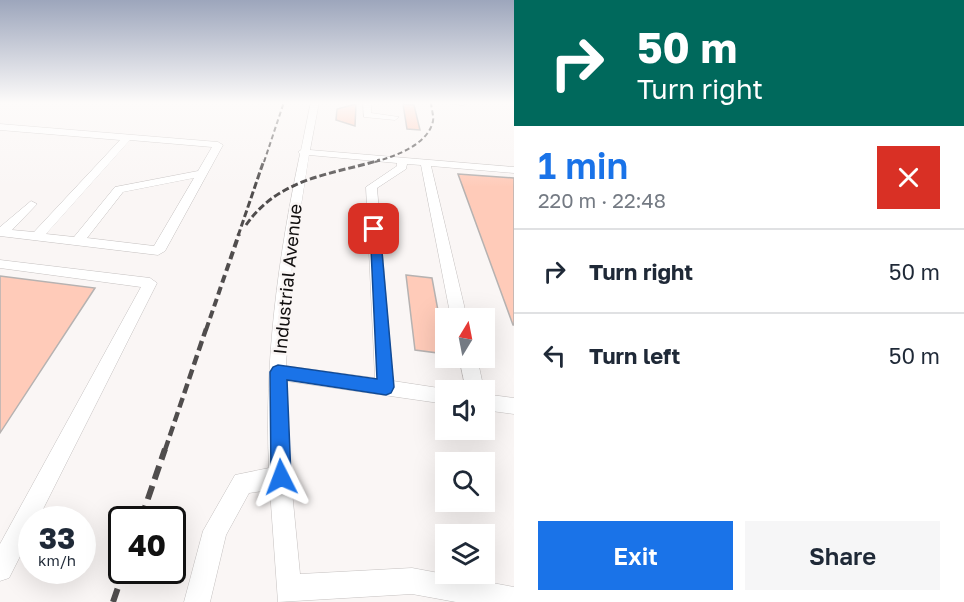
<!DOCTYPE html>
<html lang="en">
<head>
<meta charset="utf-8">
<style>
	:root { --surface:#fff; --page:#f6f6f7; --text:#1f2937; --muted:#747a83; --line:#e0e1e3; --accent:#1a73e8 }
	body { margin:0; font-family:"Golos Text",sans-serif; background:var(--page); color:var(--text); height:100vh; display:flex; flex-direction:column; font-size:22px; white-space:nowrap }
	* { box-sizing:border-box; margin:0 }
	p { font-size:20px; color:var(--muted) }
	.icon { flex:none; width:33px; height:33px; fill:none; stroke:currentColor; stroke-width:2; stroke-linecap:round; stroke-linejoin:round }
	.map { position:relative; flex:1; overflow:hidden }
	.sheet { display:flex; flex-direction:column; background:var(--surface); width:450px }
	.sheet>* { flex:none }
	.top-card { background:#00695c; color:#fff; overflow:hidden }
	.needle { width:39px; rotate:10deg }
	.buttons { position:absolute; left:435px; top:308px; display:grid; gap:12px }
	.buttons a { display:grid; place-items:center; width:60px; height:60px; border-radius:0px; background:var(--surface); box-shadow:0 6px 24px #0002; font-size:30px }
	.speed { position:absolute; left:18px; top:506px; display:flex; gap:12px; font-size:30px; font-weight:700; text-align:center }
	.speed>* { display:grid; place-content:center; width:78px; height:78px; border-radius:50%; background:var(--surface); box-shadow:0 6px 24px #0002; line-height:1 }
	.speed small { font-size:15px; font-weight:400 }
	.speed .limit { border:3px solid #111; border-radius:9px; background:#fff; color:#111 }
	.pin { position:absolute; display:grid; place-items:center; width:51px; height:51px; color:#fff; margin:-26px; border-radius:12px; box-shadow:0 3px 9px #0006 }
	.me { position:absolute; width:66px; margin:-33px; rotate:357deg; stroke-linejoin:round; filter:drop-shadow(0 0 4px #0008) }
	.turn { display:flex; align-items:center; gap:21px; height:126px; padding:0 24px; font-size:27px }
	.turn .icon { width:78px; height:78px; stroke-width:2.5 }
	.turn b { display:block; font-size:42px; line-height:51px }
	.round { display:grid; place-items:center; flex:none; width:63px; height:63px; border-radius:0px; background:var(--page) }
	.summary { display:flex; align-items:center; justify-content:space-between; height:102px; padding:0 24px }
	h1 { font-size:36px; font-weight:600; line-height:45px; color:var(--accent) }
	.action { display:flex; gap:12px; margin-top:auto; padding:12px 24px }
	.action a { flex:1; height:69px; border-radius:0px; background:var(--accent); color:#fff; font-size:24px; font-weight:600; line-height:69px; text-align:center }
	.action a+a { background:var(--page); color:var(--text) }
	ul { padding:0; list-style:none }
	li { display:flex; align-items:center; gap:18px; height:84px; padding:0 24px; border-top:2px solid var(--line) }
	li div { flex:1 }
	li b { display:block; font-size:22px }
	li em { font-style:normal }
	main { display:flex; flex:1; min-height:0 }
	.map>svg:first-child { display:block }
	.building { fill:#ffcbb9; stroke:#b6b2b1; stroke-width:1.5 }
	.lines { fill:none; stroke-linecap:round; stroke-linejoin:round }
	.minor-casing { stroke:#c5c1c0; stroke-width:1 }
	.minor { fill:#fff; fill-rule:evenodd }
	.rail-far4 { stroke:#504d4d; stroke-width:2; stroke-dasharray:5 3; stroke-linecap:butt }
	.rail-far3 { stroke:#504d4d; stroke-width:3; stroke-dasharray:7 3; stroke-linecap:butt }
	.rail-far2 { stroke:#504d4d; stroke-width:4; stroke-dasharray:8 4.5; stroke-linecap:butt }
	.rail-far1 { stroke:#504d4d; stroke-width:4.5; stroke-dasharray:10 5; stroke-linecap:butt }
	.rail { stroke:#504d4d; stroke-width:6; stroke-dasharray:14 7; stroke-linecap:butt }
	.route { fill:#1a73e8; stroke:#114b97; stroke-width:1.5 }
	.labels { text-anchor:middle; dominant-baseline:central; stroke-width:5; stroke-linejoin:round; paint-order:stroke }
	.street-label { font-size:18px; fill:#110f0f; stroke:#faf6f5 }
</style>
</head>
<body>
<main>
<div class="map">
<svg width="514" height="602" viewBox="0 0 514 602">
	<rect width="100%" height="100%" fill="#faf6f5"/>
	<path class="building" d="M 356,104 L 355,126 L 336,120 L 337,109 Z
		M 403,104 L 414,105 L 420,130 L 407,129 Z
		M 458,174 L 514,178 L 514,325 L 513,325 Z
		M 406,275 L 432,278 L 446,354 L 415,350 Z
		M 0,276 L 95,288 L 0,433 Z"/>
	<g class="lines">
		<g class="minor-casing">
			<path id="minor" d="M 311,102 L 319,102 L 310,150 L 514,167 L 514,173 L 431,166 L 467,318 L 451,318 L 421,165 L 407,164 L 406,169 L 377,188 L 393,381 L 452,390 L 446,390 L 446,404 L 286,381 L 289,460 L 300,574 L 412,568 L 514,587 L 514,602 L 456,602 L 412,594 L 278,602 L 270,490 L 249,493 L 226,535 L 210,602 L 184,602 L 203,531 L 235,475 L 269,468 C 264,362 278,258 300,154 L 298,152 L 301,150 ZM 309,155 L 397,163 L 397,166 L 366,187 L 375,378 L 286,366 L 292,264 Z
				M 363,102 L 371,102 L 371,113 L 399,117 L 395,120 L 364,117 Z
				M 441,102 L 466,102 L 467,103 L 463,105 Z
				M 0,124 L 218,142 L 223,145 L 165,251 L 158,255 L 0,236 L 0,227 L 31,201 L 37,204 L 12,230 L 34,232 L 120,140 L 0,130 ZM 130,140 L 212,147 L 198,171 L 115,187 L 74,237 L 46,234 ZM 194,178 L 154,246 L 87,238 L 123,192 Z
				M 0,260 L 150,278 L 157,283 L 38,519 L 32,519 L 32,533 L 9,578 L 0,581 L 0,544 L 141,287 L 0,268 Z
				M 459,357 L 477,357 L 484,390 L 466,390 Z
				M 484,394 L 514,398 L 514,414 L 484,410 Z"/>
		</g>
		<use href="#minor" class="minor"/>
		<path class="rail-far4" d="M 264,162 L 284,102
			M 375,162 C 395,156 428,145 433,121 C 434,116 431,108 431,102"/>
		<path class="rail-far3" d="M 246,225 C 279,178 329,175 380,160
			M 238,236 L 264,160"/>
		<path class="rail-far2" d="M 206,330 L 239,234"/>
		<path class="rail-far1" d="M 165,450 L 206,329"/>
		<path class="rail" d="M 141,519 L 165,449
			M 113,602 L 124,570"/>
	</g>
	<linearGradient id="sky" x2="0" y2="1"><stop stop-color="#9da6bc"/><stop offset="0.55" stop-color="#fdfbfa"/><stop offset="1" stop-color="#fdfbfa" stop-opacity="0"/></linearGradient>
	<rect width="514" height="187" fill="url(#sky)"/>
	<path class="route" d="M 370,227 L 380,229 L 394,387 L 391,393 L 386,395 L 287,380 L 291,477 L 288,484 L 281,486 L 274,484 L 271,477 L 270,372 L 273,367 L 278,365 L 377,379 Z"/>
	<g class="labels">
		<g class="street-label">
			<text transform="translate(287 279) rotate(-84)">Industrial Avenue</text>
		</g>
	</g>
</svg>
<div class="buttons">
<a><svg class="needle" viewBox="-14 -14 28 28"><path d="M0-13l5 13h-10z" fill="#e53935"/><path d="M0 13l5-13h-10z" fill="#747a83"/></svg></a>
<a><svg class="icon" aria-label="sound" viewBox="0 0 24 24"><path d="M4 9h4l5-4v14l-5-4H4zM17 9q2 3 0 6"/></svg></a>
<a><svg class="icon" aria-label="search" viewBox="0 0 24 24"><circle cx="10" cy="10" r="6"/><path d="M15 15l6 6"/></svg></a>
<a><svg class="icon" aria-label="layers" viewBox="0 0 24 24"><path d="M12 4l9 5-9 5-9-5zM3 14l9 5 9-5"/></svg></a>
</div>
<div class="speed"><div>33<small>km/h</small></div><div class="limit">40</div></div>
<div class="pin" style="left:374px;top:229px;background:#d93025"><svg class="icon" aria-label="arrive" viewBox="0 0 24 24"><path d="M6 21V4h12l-3 4 3 4H6"/></svg></div>
<svg class="me" style="left:281px;top:477px" viewBox="-20 -20 40 40"><path d="M0-17L14 15 0 8-14 15z" fill="#1a73e8" stroke="#fff" stroke-width="4"/></svg>
</div>
<section class="sheet">
<div class="top-card">
<div class="turn"><svg class="icon" aria-label="right" viewBox="0 0 24 24"><path d="M7 20v-9h11M14 6l5 5-5 5"/></svg><div><b>50 m</b>Turn right</div></div>
</div>
<div class="summary"><div><h1>1 min</h1><p>220 m · 22:48</p></div><a class="round" style="background:#d93025;color:#fff"><svg class="icon" aria-label="close" viewBox="0 0 24 24"><path d="M6 6l12 12M18 6L6 18"/></svg></a></div>
<ul>
<li><svg class="icon" aria-label="right" viewBox="0 0 24 24"><path d="M7 20v-9h11M14 6l5 5-5 5"/></svg><div><b>Turn right</b></div><em>50 m</em></li>
<li><svg class="icon" aria-label="left" viewBox="0 0 24 24"><path d="M17 20v-9H6M10 6l-5 5 5 5"/></svg><div><b>Turn left</b></div><em>50 m</em></li>
</ul>
<div class="action"><a>Exit</a><a>Share</a></div>
</section>
</main>
</body>
</html>
